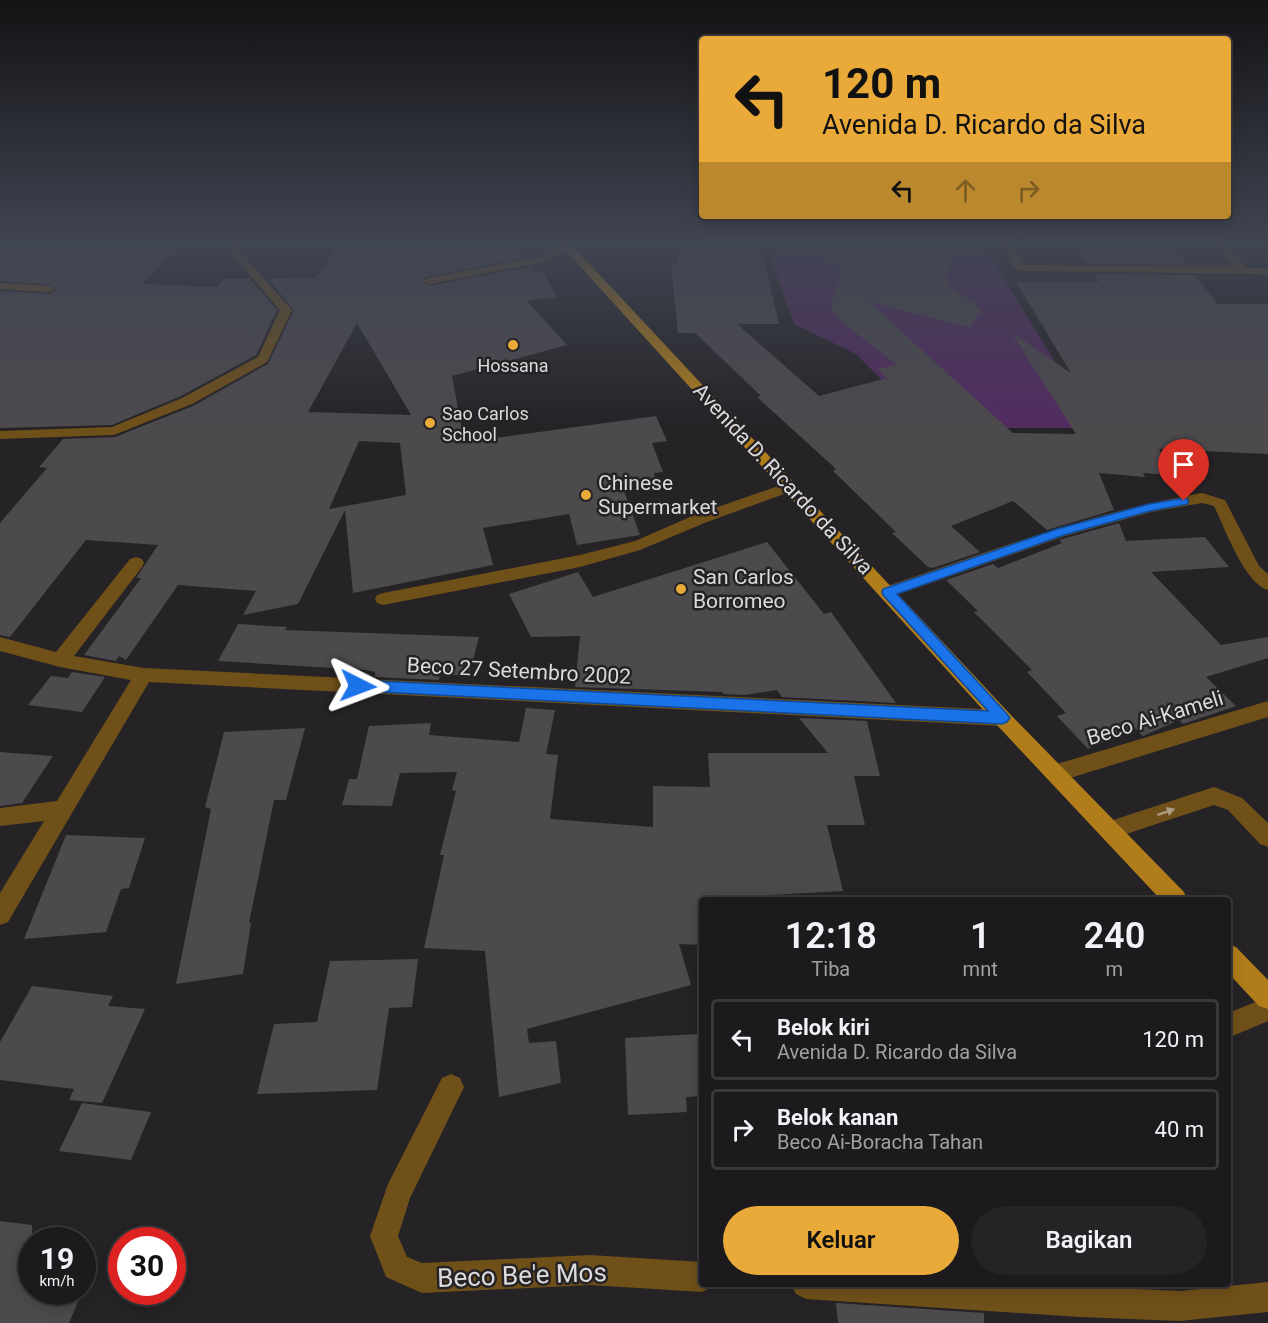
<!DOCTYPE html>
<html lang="id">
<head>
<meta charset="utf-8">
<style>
	:root { --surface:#1c1a1c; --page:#252325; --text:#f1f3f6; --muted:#a0a1a3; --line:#3a383b; --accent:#eaaa39 }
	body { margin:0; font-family:Roboto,sans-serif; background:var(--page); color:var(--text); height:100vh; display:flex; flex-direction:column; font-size:22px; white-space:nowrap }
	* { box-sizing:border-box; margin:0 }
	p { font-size:20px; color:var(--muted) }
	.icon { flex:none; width:33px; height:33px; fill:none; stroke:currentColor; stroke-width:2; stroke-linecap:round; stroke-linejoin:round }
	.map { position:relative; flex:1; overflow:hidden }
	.details { position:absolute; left:699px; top:897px; width:532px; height:390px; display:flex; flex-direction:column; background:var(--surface); border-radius:6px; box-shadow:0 3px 15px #0003,0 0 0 2px var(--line) }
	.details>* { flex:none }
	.banner { position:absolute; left:699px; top:36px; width:532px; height:183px; border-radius:6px; box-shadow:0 3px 15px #0003,0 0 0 2px var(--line); background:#eaaa39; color:#111; overflow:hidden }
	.speed { position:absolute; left:18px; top:1227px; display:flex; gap:12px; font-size:30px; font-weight:700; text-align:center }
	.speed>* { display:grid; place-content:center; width:78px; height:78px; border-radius:50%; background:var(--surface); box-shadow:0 3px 15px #0003,0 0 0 2px var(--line); line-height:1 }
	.speed small { font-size:15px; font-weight:400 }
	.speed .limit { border:9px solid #d22; background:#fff; color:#111 }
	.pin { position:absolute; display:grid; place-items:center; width:51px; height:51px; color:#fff; margin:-62px -26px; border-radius:50% 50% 50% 0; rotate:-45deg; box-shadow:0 0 6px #0007 }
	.pin .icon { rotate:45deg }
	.me { position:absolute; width:66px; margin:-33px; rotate:93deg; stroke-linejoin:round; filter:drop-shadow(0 0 4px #0008) }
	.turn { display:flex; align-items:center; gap:21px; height:126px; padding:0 24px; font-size:27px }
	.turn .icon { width:78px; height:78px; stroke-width:2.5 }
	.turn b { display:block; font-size:42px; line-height:51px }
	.lanes { display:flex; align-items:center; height:57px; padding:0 24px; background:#0003; justify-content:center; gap:30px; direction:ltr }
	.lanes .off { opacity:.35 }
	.eta { display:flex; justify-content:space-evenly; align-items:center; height:102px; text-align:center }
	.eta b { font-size:36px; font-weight:600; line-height:42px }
	.button { display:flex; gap:12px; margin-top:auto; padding:12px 24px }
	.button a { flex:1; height:69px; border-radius:36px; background:var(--accent); color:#111; font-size:24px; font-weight:600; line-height:69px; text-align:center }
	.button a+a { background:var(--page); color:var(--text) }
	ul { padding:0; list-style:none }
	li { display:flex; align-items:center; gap:18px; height:81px; margin:0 12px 9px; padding:0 12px; border:3px solid var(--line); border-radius:6px }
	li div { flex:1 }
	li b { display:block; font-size:22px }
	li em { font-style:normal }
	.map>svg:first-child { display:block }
	.green { fill:#522b61 }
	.building { fill:#4d4a4e; fill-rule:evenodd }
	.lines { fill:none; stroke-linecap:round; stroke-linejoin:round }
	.minor { fill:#705019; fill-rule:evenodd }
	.major { fill:#b17d1a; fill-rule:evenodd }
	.oneway { fill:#ab9c84 }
	.route { fill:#1a73e8; stroke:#114b97; stroke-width:1.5 }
	.poi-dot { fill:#eaaa39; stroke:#252326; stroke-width:2 }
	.labels { text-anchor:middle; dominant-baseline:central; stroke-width:5; stroke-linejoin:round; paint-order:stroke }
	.far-poi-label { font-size:18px; fill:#dcdadc; stroke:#252326 }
	.street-label { font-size:21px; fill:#dcdadc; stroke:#252326 }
	.poi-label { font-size:21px; fill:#dcdadc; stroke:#252326; text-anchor:start }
	.near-street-label { font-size:26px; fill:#dcdadc; stroke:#252326 }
</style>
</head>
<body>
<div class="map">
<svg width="1268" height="1323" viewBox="0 0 1268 1323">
	<rect width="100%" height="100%" fill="#252326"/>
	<path class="green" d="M 765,242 L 982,242 L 1095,428 L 930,428 L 856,354 L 794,324 Z"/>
	<path class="building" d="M 0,242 L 184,242 L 142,284 L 217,287 L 224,279 L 250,279 L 277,310 L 256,355 L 181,396 L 112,425 L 0,428 L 0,291 L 49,294 L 57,290 L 49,284 L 0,281 Z
		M 329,242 L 510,242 L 523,258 L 429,276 L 421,280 L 429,286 L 530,267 L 534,272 L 543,271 L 557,297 L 527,301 L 567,345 L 452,376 L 463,434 L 487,431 L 488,439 L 656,416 L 667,441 L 652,443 L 663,472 L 654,473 L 656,480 L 622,485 L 640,535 L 577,545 L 569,514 L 483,528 L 493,565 L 353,593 L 345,510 L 298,604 L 243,615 L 256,591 L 178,585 L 126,660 L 119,656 L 116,661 L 84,655 L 141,578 L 136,578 L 158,545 L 86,540 L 10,637 L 0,635 L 0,523 L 47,468 L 39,467 L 63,439 L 115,437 L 193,406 L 268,364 L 294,310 L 268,279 L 316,278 L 333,254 ZM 357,323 L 411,415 L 308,412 ZM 359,441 L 400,443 L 406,495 L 329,509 Z
		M 678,242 L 760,242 L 779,324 L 737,324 L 819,396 L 887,378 L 878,369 L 897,365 L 836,317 L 831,304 L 842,273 L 815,242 L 931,242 L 929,252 L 948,254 L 947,284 L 981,309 L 970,328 L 868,301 L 1013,433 L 1076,434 L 1011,332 L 1071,373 L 1016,282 L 1099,282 L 1094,274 L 1195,275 L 1218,304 L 1268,304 L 1268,454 L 1159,449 L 1172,475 L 1143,473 L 1145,477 L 1099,473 L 1114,510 L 1047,530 L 1013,501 L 951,526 L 980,552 L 933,568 L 928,567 L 892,533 L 896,532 L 833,471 L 836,469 L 757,397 L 761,396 L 695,333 L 678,333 L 671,265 L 678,265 Z
		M 1073,242 L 1167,242 L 1186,264 L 1087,263 Z
		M 1119,523 L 1126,541 L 1205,537 L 1229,567 L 1151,572 L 1221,645 L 1268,637 L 1268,658 L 1206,677 L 1236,706 L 1183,724 L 1179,720 L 1143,736 L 1135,728 L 1088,749 L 1057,716 L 1066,713 L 1027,672 L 1032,670 L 974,612 L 978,611 L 946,580 L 993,564 L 998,568 L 1062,543 L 1059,540 Z
		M 767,542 L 824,614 L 831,612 L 896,703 L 782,697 L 777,690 L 745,695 L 723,694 L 723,692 L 575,687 L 580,636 L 531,637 L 509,594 L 578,572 L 593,597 Z
		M 238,624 L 287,627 L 285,630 L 479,637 L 469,676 L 440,674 L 439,680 L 375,677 L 375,672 L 365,670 L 218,661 Z
		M 72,672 L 105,677 L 82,712 L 28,705 L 51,676 L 68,678 Z
		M 526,708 L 555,710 L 546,754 L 558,755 L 550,819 L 653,827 L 653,786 L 710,787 L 708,753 L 828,753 L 799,718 L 867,721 L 880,776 L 854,776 L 865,825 L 827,825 L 843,891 L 753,896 L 754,900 L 702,900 L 702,945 L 679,944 L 691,985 L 527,1029 L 529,1043 L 556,1041 L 561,1083 L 499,1097 L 485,951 L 424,948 L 444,855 L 440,855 L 456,791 L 452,790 L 457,772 L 400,773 L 392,806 L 342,805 L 349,779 L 357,779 L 369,726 L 431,723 L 429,735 L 519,742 Z
		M 305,728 L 286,800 L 274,800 L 249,923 L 251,923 L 243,974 L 176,984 L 211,809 L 205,807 L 224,732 Z
		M 0,752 L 53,756 L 22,803 L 0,806 Z
		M 66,835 L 145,838 L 129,888 L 121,889 L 106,932 L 24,939 Z
		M 418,959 L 412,1007 L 389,1008 L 377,1090 L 257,1094 L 274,1024 L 317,1022 L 330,961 Z
		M 32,986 L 113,996 L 108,1006 L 145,1009 L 102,1103 L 69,1100 L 74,1089 L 0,1080 L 0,1042 Z
		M 698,1034 L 702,1096 L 686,1097 L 687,1112 L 628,1115 L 625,1038 Z
		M 82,1103 L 151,1112 L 131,1160 L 59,1151 Z
		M 0,1221 L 32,1225 L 32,1294 L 79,1299 L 69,1323 L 0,1323 Z
		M 836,1303 L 984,1313 L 984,1323 L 838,1323 Z"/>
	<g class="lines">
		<path class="minor" d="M 234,242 L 244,242 L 240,252 L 292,310 L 267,362 L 192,404 L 114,435 L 0,439 L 0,431 L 112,427 L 182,398 L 258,357 L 280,310 L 230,252 Z
			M 1000,242 L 1010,242 L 1024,265 L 1235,267 L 1211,242 L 1222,242 L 1248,268 L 1268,268 L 1268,274 L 1020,271 L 1015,268 Z
			M 567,243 L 571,244 L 571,248 L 544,262 L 429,284 L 423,281 L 429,278 L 537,257 Z
			M 0,283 L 49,286 L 55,289 L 49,292 L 0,289 Z
			M 790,482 L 795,484 L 797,487 L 795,490 L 707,522 L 640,550 L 580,567 L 383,605 L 377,603 L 375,599 L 377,595 L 383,593 L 580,555 L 635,541 L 697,514 Z
			M 1202,493 L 1225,500 L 1259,566 L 1268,574 L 1268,590 C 1244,583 1225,528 1214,506 L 1202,503 L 1151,512 L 1065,536 L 888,598 L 882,596 L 880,592 L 882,588 C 987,552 1092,512 1202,493 Z
			M 136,557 L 142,559 L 144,563 L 142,567 L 74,656 L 144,668 L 1002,710 L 1009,713 L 1012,718 L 1009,723 L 1002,726 L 149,682 L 8,922 L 0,925 L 0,893 L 44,821 L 0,826 L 0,808 L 57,801 L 131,680 L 60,667 L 0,651 L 0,637 L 56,652 L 130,559 Z
			M 1268,701 L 1268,717 L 1057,782 L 1050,779 L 1047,773 L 1050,767 L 1057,764 Z
			M 1214,787 L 1242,798 L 1268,823 L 1268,847 L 1260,844 L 1228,810 L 1214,805 L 1111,839 L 1104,837 L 1100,830 L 1104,823 Z
			M 1268,997 L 1268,1021 L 1228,1038 L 1228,1013 Z
			M 451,1074 L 460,1078 L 464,1087 L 410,1198 L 398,1236 L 407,1257 L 422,1263 L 590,1255 L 702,1262 L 702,1284 L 714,1284 L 712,1287 L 702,1292 L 590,1285 L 422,1293 L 386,1277 L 370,1236 L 388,1184 L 442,1078 Z
			M 1268,1282 L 1268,1312 L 1180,1321 L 1081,1317 L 806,1299 L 796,1294 L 791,1284 L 1033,1284 L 1180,1291 Z"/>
		<path class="major" d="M 558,242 L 569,242 L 1009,713 L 1184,892 L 1187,900 L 1161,900 L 995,723 Z
			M 1228,944 L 1236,947 L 1268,980 L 1268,1009 L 1259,1006 L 1228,973 Z"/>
	</g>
	<defs><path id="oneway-solid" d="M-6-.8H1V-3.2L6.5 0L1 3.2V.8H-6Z" transform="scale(1.5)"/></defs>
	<use class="oneway" href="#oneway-solid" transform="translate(1166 812) rotate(-19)"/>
	<linearGradient id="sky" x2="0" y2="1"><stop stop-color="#141315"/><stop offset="0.57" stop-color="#404552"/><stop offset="1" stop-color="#404552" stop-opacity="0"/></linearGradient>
	<rect width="1268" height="427" fill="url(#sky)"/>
	<path class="route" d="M 1184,498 L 1188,499 L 1188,504 L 1150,511 L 1064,535 L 897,594 L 1007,714 L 1010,718 L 1007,722 L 1002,724 L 358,691 L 351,686 L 358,680 L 988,711 L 883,595 L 882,592 L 883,589 L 1057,529 L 1149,504 Z"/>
	<g class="poi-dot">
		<circle cx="513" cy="345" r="6"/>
		<circle cx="430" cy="423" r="6"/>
		<circle cx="586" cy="495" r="6"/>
		<circle cx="681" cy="589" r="6"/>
	</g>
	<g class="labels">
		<g class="far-poi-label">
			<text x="513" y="365">Hossana</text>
			<text x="442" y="413" text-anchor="start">Sao Carlos<tspan x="442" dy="21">School</tspan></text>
		</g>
		<g class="street-label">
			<text transform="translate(783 479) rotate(47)">Avenida D. Ricardo da Silva</text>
			<text transform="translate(519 671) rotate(3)">Beco 27 Setembro 2002</text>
			<text transform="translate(1155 718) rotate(-17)">Beco Ai-Kameli</text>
		</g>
		<g class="poi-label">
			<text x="598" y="483">Chinese<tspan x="598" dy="24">Supermarket</tspan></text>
			<text x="693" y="577">San Carlos<tspan x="693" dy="24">Borromeo</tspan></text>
		</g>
		<g class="near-street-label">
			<text transform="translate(522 1275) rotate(-2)">Beco Be'e Mos</text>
		</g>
	</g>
</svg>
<div class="speed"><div>19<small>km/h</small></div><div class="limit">30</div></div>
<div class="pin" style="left:1184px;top:501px;background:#d93025"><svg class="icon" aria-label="arrive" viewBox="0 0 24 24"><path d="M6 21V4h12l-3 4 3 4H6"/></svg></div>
<svg class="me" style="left:358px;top:686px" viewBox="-20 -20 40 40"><path d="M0-17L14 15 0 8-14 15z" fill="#1a73e8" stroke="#fff" stroke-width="4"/></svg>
<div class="banner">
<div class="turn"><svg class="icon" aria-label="left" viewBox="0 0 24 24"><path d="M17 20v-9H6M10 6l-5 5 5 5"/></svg><div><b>120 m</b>Avenida D. Ricardo da Silva</div></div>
<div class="lanes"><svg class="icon" aria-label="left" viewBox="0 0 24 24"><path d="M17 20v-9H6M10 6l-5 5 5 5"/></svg><svg class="icon off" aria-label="ahead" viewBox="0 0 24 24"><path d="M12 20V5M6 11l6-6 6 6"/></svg><svg class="icon off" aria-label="right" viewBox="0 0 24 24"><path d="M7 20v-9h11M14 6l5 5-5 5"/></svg></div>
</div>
<section class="details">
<div class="eta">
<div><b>12:18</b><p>Tiba</p></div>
<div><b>1</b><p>mnt</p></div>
<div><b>240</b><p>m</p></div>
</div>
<ul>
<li><svg class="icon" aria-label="left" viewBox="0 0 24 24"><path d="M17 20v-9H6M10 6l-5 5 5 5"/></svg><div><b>Belok kiri</b><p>Avenida D. Ricardo da Silva</p></div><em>120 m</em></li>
<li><svg class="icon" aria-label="right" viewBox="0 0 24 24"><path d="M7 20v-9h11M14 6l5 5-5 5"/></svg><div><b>Belok kanan</b><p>Beco Ai-Boracha Tahan</p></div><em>40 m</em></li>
</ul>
<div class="button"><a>Keluar</a><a>Bagikan</a></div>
</section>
</div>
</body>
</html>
